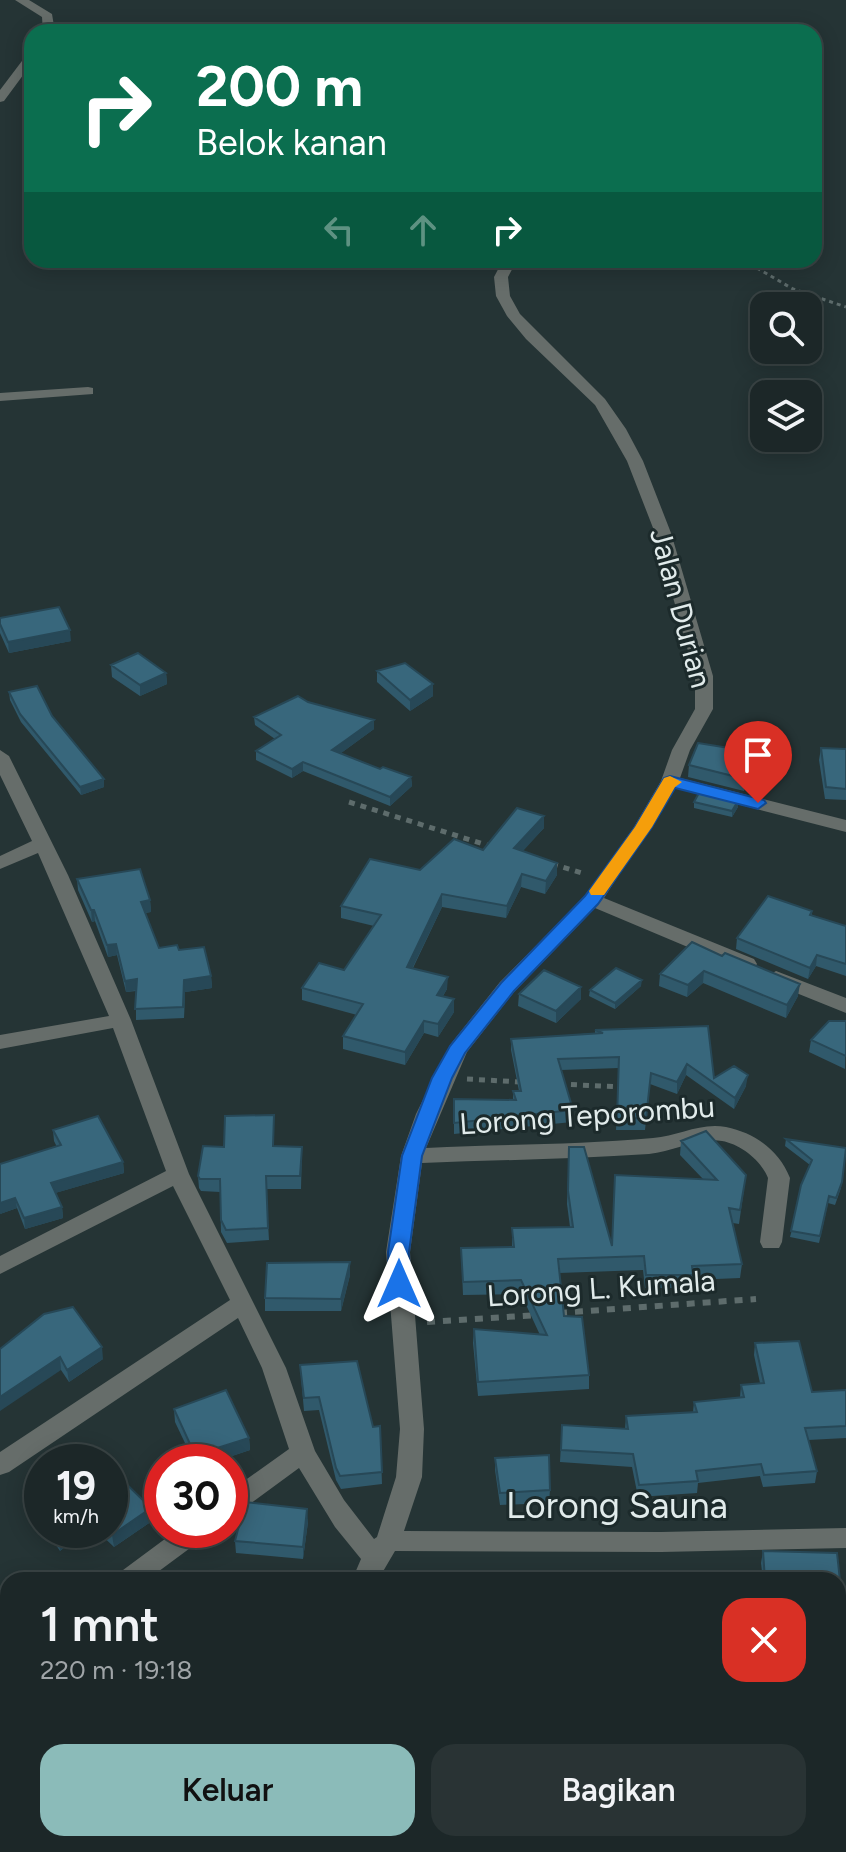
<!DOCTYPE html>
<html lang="id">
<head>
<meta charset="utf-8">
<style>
	:root { --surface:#1c2728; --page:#293334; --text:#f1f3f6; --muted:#a0a5a8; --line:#3a4445; --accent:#8bbbb9 }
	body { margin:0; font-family:Figtree,sans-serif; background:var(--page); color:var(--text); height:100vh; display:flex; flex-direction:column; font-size:30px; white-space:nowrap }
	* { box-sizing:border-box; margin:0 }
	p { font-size:26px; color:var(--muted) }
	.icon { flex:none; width:44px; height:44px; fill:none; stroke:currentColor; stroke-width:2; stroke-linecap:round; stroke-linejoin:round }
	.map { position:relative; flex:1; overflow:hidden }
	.drawer { position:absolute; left:0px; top:1572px; width:846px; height:280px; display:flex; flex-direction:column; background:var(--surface); border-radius:24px 24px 0 0; box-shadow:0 4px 20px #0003,0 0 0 2px var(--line) }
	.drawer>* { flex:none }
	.top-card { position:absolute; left:24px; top:24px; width:798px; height:244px; border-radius:24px; box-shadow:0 4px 20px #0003,0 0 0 2px var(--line); background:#0b6e4f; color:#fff; overflow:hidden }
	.buttons { position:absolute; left:750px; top:292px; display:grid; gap:16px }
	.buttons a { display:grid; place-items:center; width:72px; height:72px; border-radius:16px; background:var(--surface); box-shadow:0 4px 20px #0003,0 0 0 2px var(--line); font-size:40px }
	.speed { position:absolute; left:24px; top:1444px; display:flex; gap:16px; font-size:40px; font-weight:700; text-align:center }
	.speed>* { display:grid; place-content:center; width:104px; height:104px; border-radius:50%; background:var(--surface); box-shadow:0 4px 20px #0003,0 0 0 2px var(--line); line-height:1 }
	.speed small { font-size:20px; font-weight:400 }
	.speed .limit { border:12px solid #d22; background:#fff; color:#111 }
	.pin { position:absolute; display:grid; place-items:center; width:68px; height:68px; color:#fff; margin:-82px -34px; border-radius:50% 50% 50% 0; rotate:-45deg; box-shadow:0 0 8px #0007 }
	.pin .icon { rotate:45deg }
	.me { position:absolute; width:88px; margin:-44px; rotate:0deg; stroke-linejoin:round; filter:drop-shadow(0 0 6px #0008) }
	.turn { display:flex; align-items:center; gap:28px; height:168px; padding:0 40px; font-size:36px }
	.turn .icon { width:104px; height:104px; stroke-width:2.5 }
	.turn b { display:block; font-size:56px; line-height:68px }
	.lanes { display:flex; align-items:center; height:76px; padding:0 40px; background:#0003; justify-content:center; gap:40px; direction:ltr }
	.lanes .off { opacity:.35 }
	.round { display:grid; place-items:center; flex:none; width:84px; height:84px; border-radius:24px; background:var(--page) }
	.headline { display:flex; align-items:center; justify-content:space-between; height:136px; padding:0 40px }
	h1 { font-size:48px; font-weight:600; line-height:60px }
	.primary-button { display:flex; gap:16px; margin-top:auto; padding:16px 40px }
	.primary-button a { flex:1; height:92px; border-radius:24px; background:var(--accent); color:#111; font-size:32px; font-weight:600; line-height:92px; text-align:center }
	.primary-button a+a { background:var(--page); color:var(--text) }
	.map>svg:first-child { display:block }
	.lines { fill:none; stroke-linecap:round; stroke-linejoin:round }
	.path-far2 { stroke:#5e6c6c; stroke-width:3; stroke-dasharray:4 4; stroke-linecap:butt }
	.path-far1 { stroke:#5e6c6c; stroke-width:5; stroke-dasharray:6 6; stroke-linecap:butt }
	.path { stroke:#5e6c6c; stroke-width:6; stroke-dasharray:8 8; stroke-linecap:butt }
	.minor { fill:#666d6a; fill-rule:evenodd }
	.wall { fill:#30596b }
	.shaded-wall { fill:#274857 }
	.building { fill:#38677c; stroke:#274857; stroke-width:2 }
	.route { fill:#1a73e8; stroke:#114b97; stroke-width:2 }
	.slow { fill:#f59e0b }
	.labels { text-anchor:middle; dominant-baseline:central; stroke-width:6; stroke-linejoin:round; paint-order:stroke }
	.street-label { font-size:30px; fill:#e1ebeb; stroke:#1c2a2b }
	.near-street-label { font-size:36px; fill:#e1ebeb; stroke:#1c2a2b }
</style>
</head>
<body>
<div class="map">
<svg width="846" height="1852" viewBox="0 0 846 1852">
	<rect width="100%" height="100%" fill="#253435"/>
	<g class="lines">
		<path class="path-far2" d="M 743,260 L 793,289 L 846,307"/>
		<path class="path-far1" d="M 349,802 L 493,847
			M 552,864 L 585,874
			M 467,1079 L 521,1082
			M 559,1084 L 621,1087"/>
		<path class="path" d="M 559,1313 L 756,1299
			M 427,1322 L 537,1315
			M 499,1852 L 523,1852"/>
		<path class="minor" d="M 15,0 L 29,0 L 52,14 L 55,32 L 43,32 L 42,17 Z
			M 611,26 L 615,27 L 615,31 L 598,32 Z
			M 32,51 L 32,63 L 4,101 L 0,102 L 0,90 L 28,53 Z
			M 503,260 L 517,260 L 508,277 L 510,296 L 520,314 L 605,399 L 626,429 L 643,461 L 671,533 L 713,676 L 713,709 L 690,750 L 680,778 L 846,820 L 846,832 L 675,788 L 604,898 L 754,959 L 757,964 L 754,969 L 740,969 L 595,908 L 514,992 L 467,1052 L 426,1148 C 502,1144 578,1145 653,1138 C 678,1136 701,1122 726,1127 C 755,1133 779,1150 790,1178 L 782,1242 L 779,1248 L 763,1248 L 760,1242 L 768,1178 C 761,1160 740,1144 722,1141 C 698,1137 673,1152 649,1154 C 574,1159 498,1160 422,1163 L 410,1252 L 424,1429 L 422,1477 L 404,1531 L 661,1532 L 846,1528 L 846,1548 L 661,1552 L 395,1551 L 378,1580 L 352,1580 L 361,1559 L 335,1527 L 299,1468 L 239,1512 L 230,1515 L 230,1491 L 289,1449 L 262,1368 L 238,1318 L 9,1472 L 0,1475 L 0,1452 L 230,1300 L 173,1186 L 0,1274 L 0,1256 L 166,1171 L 113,1028 L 0,1049 L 0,1035 L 109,1016 L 38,853 L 0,869 L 0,856 L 32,841 L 0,775 L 0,750 L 9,756 L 68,875 L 131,1020 L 189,1174 L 286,1368 L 315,1451 L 344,1500 L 374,1539 L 377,1537 L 396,1477 L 400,1429 L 386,1252 L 401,1156 L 416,1114 L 450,1045 L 500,982 L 585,896 L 634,827 L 661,781 L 672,750 L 695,709 L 695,676 L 655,533 L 627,461 L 595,405 L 526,339 L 507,316 L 496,296 L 494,277 Z
			M 88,387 L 93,388 L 93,394 L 0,401 L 0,393 Z
			M 776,971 L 846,998 L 846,1013 L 769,982 L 766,977 Z
			M 177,1530 L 209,1530 L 205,1537 L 147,1580 L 115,1580 L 119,1573 Z
			M 8,1657 L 8,1683 L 0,1685 L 0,1660 Z
			M 267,1844 L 295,1844 L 293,1852 L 265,1852 Z"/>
	</g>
	<path class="wall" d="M 0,618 L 71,641 L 9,653 L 0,633 Z
		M 111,665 L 166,673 L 167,684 L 140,696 L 112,677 Z
		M 377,671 L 433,696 L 410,711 L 377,682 Z
		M 9,692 L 52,716 L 104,787 L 81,795 L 21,722 L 10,700 Z
		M 308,702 L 374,720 L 374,729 L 341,753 L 380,769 L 411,777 L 412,786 L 390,806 L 303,771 L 292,778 L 256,760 L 256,751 L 275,739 L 255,725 L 254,717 Z
		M 821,748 L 846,749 L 846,800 L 825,799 L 819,760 Z
		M 753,764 L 744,791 L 688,777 L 689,765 Z
		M 738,801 L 738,807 L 732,817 L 694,808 L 694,802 Z
		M 544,816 L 544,828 L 522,851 L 557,863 L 557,875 L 545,894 L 521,887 L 506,918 L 442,907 L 413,968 L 447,989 L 443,996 L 454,999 L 454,1012 L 438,1037 L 424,1033 L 405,1065 L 343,1049 L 343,1036 L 357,1015 L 302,1000 L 302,988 L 344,970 L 374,926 L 341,918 L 341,906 L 420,870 L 483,850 Z
		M 77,879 L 150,900 L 151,912 L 145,913 L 159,948 L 179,950 L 211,976 L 212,988 L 185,992 L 184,1018 L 136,1020 L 136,991 L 126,992 L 117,955 L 108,957 L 95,921 L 92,922 L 78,890 Z
		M 812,911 L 812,916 L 846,926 L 846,976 L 816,966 L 808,979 L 736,949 L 737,938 Z
		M 692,942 L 798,996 L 786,1018 L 703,983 L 687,997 L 659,986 L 660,974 Z
		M 641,986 L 615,1009 L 589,996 L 590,990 Z
		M 519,994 L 581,999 L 556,1023 L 518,1006 Z
		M 846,1021 L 845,1069 L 809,1052 L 811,1040 Z
		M 708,1026 L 714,1078 L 746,1086 L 734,1109 L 686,1075 L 677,1094 L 650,1084 L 645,1130 L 616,1130 L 619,1068 L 561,1070 L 573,1110 L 572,1122 L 454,1134 L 454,1099 L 513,1100 L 513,1091 L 519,1091 L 511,1050 L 511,1039 L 595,1033 L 595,1030 Z
		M 274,1115 L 274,1146 L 302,1147 L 301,1189 L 266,1189 L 269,1240 L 227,1243 L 221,1232 L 220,1192 L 201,1191 L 199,1188 L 198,1176 L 224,1147 Z
		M 53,1130 L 123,1162 L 124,1173 L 55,1193 L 62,1207 L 63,1218 L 25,1229 L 17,1208 L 0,1214 L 57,1147 L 54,1141 Z
		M 786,1139 L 846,1148 L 841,1188 L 835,1205 L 828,1203 L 819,1243 L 790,1237 L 810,1165 L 785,1146 Z
		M 681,1141 L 746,1175 L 739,1224 L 733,1223 L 742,1264 L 740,1278 L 692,1280 L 692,1288 L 645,1288 L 643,1270 L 559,1273 L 564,1316 L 589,1375 L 589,1389 L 478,1396 L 473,1343 L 474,1329 L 540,1335 L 521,1294 L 463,1295 L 461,1248 L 512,1247 L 512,1228 L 570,1227 L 567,1204 L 569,1147 L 612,1245 L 703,1179 L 680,1155 Z
		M 350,1275 L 341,1311 L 265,1311 L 265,1298 Z
		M 755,1343 L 812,1392 L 846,1390 L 846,1438 L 808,1440 L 817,1471 L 815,1483 L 763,1487 L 760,1476 L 698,1483 L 697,1493 L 638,1497 L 632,1467 L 560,1462 L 562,1425 L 625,1429 L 626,1416 L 693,1412 L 694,1402 L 740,1397 L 741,1385 L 760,1383 L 754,1355 Z
		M 0,1349 L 103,1359 L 69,1382 L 61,1370 Z
		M 300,1365 L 373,1427 L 380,1426 L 382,1484 L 341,1489 L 336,1480 L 319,1410 L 304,1411 Z
		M 174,1409 L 249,1438 L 250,1450 L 214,1462 L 194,1462 L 175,1422 Z
		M 495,1458 L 550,1490 L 549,1503 L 500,1505 L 495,1470 Z
		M 152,1521 L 114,1547 L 96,1530 L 110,1530 Z
		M 308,1522 L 303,1559 L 236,1553 L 235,1541 Z
		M 46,1530 L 85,1530 L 60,1551 Z
		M 763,1551 L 837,1553 L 846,1636 L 846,1670 L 838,1670 L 838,1580 L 763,1580 L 761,1563 Z
		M 846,1791 L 846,1852 L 813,1852 L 814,1844 L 838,1844 Z"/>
	<path class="shaded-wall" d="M 70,630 L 71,641 L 9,653 L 8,642 Z
		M 166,673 L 167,684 L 140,696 L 140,685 Z
		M 433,684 L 433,696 L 410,711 L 410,700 Z
		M 374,720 L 374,729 L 333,759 L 332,750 Z
		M 754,752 L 753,764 L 744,791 L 745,779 Z
		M 303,762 L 303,771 L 292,778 L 292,769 Z
		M 411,777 L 412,786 L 390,806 L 390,797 Z
		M 104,779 L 104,787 L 81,795 L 80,787 Z
		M 738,801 L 738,807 L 732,817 L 732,811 Z
		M 544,816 L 544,828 L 514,861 L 514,848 Z
		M 557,863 L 557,875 L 545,894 L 546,881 Z
		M 522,874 L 521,887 L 506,918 L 507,906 Z
		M 442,894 L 442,907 L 407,979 L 407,967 Z
		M 150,900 L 151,912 L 142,913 L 141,902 Z
		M 91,910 L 94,910 L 95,921 L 92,922 Z
		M 116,944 L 117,955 L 108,957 L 107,945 Z
		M 817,955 L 816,966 L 808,979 L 810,968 Z
		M 704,971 L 703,983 L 687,997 L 688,985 Z
		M 211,976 L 212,988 L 185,992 L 184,1018 L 184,980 Z
		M 448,977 L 447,989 L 436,1007 L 437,995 Z
		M 137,979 L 138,990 L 126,992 L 125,981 Z
		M 642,980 L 641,986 L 615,1009 L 615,1003 Z
		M 800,984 L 798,996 L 786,1018 L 787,1005 Z
		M 581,987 L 581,999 L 556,1023 L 556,1011 Z
		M 454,999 L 454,1012 L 438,1037 L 438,1024 Z
		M 424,1021 L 424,1033 L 405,1065 L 405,1052 Z
		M 687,1064 L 686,1075 L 677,1094 L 677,1082 Z
		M 748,1075 L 746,1086 L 734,1109 L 735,1098 Z
		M 123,1162 L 124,1173 L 52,1194 L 51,1183 Z
		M 15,1198 L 17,1208 L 0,1214 L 0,1203 Z
		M 62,1207 L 63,1218 L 25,1229 L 24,1218 Z
		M 350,1262 L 350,1275 L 341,1311 L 341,1299 Z
		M 102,1347 L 103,1359 L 69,1382 L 67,1370 Z
		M 60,1357 L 61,1370 L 0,1411 L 0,1397 Z
		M 249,1438 L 250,1450 L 214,1462 L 196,1462 L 195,1455 Z
		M 151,1508 L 152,1521 L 114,1547 L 112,1535 Z
		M 307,1509 L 308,1522 L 303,1559 L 303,1547 Z
		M 69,1530 L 85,1530 L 60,1551 L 59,1538 Z
		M 196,1844 L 207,1844 L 200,1852 L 189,1852 Z"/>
	<path class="building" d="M 59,607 L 70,630 L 8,642 L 0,624 L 0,618 Z
		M 138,653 L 166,673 L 140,685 L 111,665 Z
		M 405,663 L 433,684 L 410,700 L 377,671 Z
		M 37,686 L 52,716 L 104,779 L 80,787 L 20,714 L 9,692 Z
		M 298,696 L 308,702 L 374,720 L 332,750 L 380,769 L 383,767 L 411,777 L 390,797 L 303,762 L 292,769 L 256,751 L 281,735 L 254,717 Z
		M 698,743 L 754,752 L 745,779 L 689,765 Z
		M 821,748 L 846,749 L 846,789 L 826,787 Z
		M 700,791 L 738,801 L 732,811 L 694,802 Z
		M 517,808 L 544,816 L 514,848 L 557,863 L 546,881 L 522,874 L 507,906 L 442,894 L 407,967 L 448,977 L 437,995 L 454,999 L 438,1024 L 424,1021 L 405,1052 L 343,1036 L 363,1004 L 302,988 L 319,963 L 344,970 L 381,915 L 341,906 L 370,859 L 420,870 L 454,839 L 483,850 Z
		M 140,869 L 150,900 L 141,902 L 159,948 L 177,945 L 179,950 L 204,947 L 211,976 L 184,980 L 183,1007 L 135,1009 L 137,979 L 125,981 L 116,944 L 107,945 L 94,910 L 91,910 L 77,879 Z
		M 768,896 L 812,911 L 810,915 L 846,926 L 846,964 L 817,955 L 810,968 L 737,938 Z
		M 692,942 L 722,956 L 725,953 L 800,984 L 787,1005 L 704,971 L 688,985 L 660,974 Z
		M 616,968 L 642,980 L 615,1003 L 590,990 Z
		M 544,970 L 581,987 L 556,1011 L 519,994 Z
		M 829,1021 L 846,1021 L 846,1056 L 811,1040 Z
		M 708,1026 L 714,1078 L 734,1066 L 748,1075 L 735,1098 L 687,1064 L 677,1082 L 651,1073 L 646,1118 L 617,1119 L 619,1057 L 558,1059 L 573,1110 L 454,1123 L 454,1099 L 516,1100 L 513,1091 L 521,1091 L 511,1039 L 603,1033 L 595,1030 Z
		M 274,1115 L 273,1146 L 302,1147 L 300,1176 L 266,1176 L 268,1228 L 226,1230 L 221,1220 L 220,1179 L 200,1179 L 198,1176 L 203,1146 L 224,1147 L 225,1116 Z
		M 98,1116 L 123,1162 L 51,1183 L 62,1207 L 24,1218 L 15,1198 L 0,1203 L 0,1164 L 61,1145 L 53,1130 Z
		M 706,1131 L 746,1175 L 740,1210 L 729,1208 L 742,1264 L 692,1266 L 693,1275 L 646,1275 L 644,1256 L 558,1259 L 564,1316 L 582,1317 L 589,1375 L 478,1382 L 474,1329 L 547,1335 L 521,1280 L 463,1282 L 461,1248 L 514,1247 L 512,1228 L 573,1227 L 568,1191 L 569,1147 L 584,1147 L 612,1246 L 615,1175 L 717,1180 L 681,1141 Z
		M 786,1139 L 846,1148 L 842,1182 L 836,1198 L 829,1196 L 820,1236 L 791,1231 L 801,1185 L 812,1160 Z
		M 350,1262 L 341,1299 L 265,1298 L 267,1263 Z
		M 73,1307 L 102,1347 L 67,1370 L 60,1357 L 0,1397 L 0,1349 L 44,1314 Z
		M 799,1341 L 812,1392 L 846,1390 L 846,1426 L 805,1428 L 817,1471 L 764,1475 L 761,1464 L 696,1471 L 698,1481 L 639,1485 L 633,1454 L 561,1450 L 562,1425 L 628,1429 L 626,1416 L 697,1412 L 694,1402 L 744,1397 L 741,1385 L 764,1383 L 755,1343 Z
		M 357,1361 L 373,1427 L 380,1426 L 382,1472 L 340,1476 L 336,1468 L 319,1397 L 304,1398 L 300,1365 Z
		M 226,1390 L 249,1438 L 195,1455 L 174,1409 Z
		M 549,1455 L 550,1490 L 500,1493 L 495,1458 Z
		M 111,1469 L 151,1508 L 112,1535 L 108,1530 L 110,1530 Z
		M 245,1502 L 307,1509 L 303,1547 L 235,1541 Z
		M 53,1530 L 69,1530 L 59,1538 Z
		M 763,1551 L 837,1553 L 846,1636 L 846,1657 L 838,1657 L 838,1580 L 765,1580 Z
		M 838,1789 L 846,1791 L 846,1849 L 824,1844 L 838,1844 Z
		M 113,1844 L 196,1844 L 189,1852 L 104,1852 Z
		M 308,1844 L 459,1844 L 466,1847 L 464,1852 L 304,1852 Z"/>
	<path class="route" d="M 670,776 L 764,800 L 766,803 L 758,809 L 675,788 L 652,827 L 598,904 L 514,991 L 465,1053 L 452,1078 L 422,1156 L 409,1252 L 410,1284 L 407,1290 L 392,1290 L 389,1284 L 388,1252 L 402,1156 L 432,1078 L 450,1046 L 501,983 L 585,896 L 635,827 L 664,778 Z"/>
	<path class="slow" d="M 670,776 L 682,782 L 675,787 L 652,827 L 604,895 L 591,895 L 589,891 L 635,827 L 664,778 Z"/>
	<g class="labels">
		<g class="street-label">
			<text transform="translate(681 608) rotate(75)">Jalan Durian</text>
			<text transform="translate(587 1115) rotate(-4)">Lorong Teporombu</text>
			<text transform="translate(601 1288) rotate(-4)">Lorong L. Kumala</text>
		</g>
		<g class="near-street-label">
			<text x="617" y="1505">Lorong Sauna</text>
		</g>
	</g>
</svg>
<div class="buttons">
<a><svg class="icon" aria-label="search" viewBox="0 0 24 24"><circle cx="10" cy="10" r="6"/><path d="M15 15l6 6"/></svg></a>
<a><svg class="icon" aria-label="layers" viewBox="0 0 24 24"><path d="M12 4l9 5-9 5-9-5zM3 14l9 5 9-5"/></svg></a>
</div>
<div class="speed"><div>19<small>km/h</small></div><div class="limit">30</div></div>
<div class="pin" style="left:758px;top:803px;background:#d93025"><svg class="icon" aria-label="arrive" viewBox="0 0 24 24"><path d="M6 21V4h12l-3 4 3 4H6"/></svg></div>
<svg class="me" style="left:399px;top:1284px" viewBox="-20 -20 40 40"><path d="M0-17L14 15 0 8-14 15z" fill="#1a73e8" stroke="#fff" stroke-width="4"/></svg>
<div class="top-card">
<div class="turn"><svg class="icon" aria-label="right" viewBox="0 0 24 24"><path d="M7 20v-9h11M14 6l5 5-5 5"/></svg><div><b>200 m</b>Belok kanan</div></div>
<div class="lanes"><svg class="icon off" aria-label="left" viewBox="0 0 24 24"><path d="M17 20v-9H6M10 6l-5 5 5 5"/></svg><svg class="icon off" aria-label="ahead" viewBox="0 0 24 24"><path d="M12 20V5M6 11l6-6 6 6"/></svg><svg class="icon" aria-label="right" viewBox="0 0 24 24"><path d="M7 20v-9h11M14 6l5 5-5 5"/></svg></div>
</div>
<section class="drawer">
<div class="headline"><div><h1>1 mnt</h1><p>220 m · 19:18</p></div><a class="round" style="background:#d93025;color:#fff"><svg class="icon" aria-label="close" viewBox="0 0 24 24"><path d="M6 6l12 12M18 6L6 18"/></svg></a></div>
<div class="primary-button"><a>Keluar</a><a>Bagikan</a></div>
</section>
</div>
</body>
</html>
